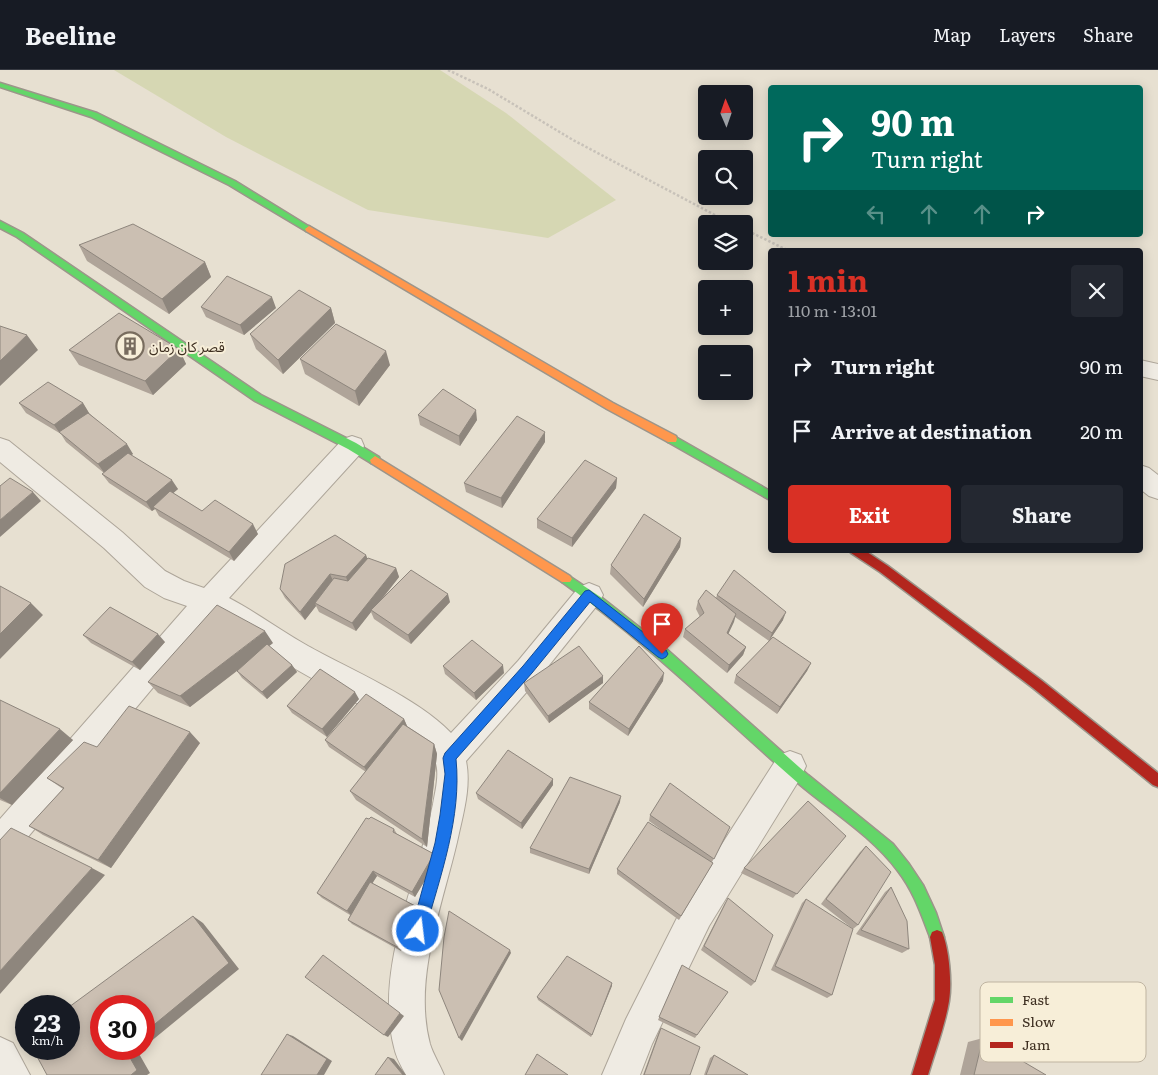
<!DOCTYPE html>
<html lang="en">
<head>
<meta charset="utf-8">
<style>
	:root { --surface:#171b24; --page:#242831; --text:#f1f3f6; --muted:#9ea1a6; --line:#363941; --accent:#d93025 }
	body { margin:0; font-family:Literata,"Noto Sans Arabic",serif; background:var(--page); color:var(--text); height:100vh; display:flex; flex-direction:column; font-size:19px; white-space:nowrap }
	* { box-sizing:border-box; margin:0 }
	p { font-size:16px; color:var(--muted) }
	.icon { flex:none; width:28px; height:28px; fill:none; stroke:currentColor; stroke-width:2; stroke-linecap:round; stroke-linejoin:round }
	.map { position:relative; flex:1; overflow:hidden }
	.details { position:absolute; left:768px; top:178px; width:375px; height:305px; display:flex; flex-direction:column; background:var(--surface); border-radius:5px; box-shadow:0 2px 12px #0003 }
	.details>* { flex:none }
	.banner { position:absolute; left:768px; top:15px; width:375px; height:152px; border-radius:5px; box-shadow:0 2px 12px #0003; background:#00695c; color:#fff; overflow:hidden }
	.needle { width:32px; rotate:358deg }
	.tools { position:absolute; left:698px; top:15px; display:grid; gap:10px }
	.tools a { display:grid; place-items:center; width:55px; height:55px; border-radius:5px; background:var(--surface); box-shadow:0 2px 12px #0003; font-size:25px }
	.speed { position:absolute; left:15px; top:925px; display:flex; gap:10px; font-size:25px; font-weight:700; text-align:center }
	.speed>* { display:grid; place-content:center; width:65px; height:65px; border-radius:50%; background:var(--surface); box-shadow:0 2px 12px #0003; line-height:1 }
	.speed small { font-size:12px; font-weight:400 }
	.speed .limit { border:8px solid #d22; background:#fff; color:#111 }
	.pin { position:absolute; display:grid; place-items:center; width:42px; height:42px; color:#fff; margin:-51px -21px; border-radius:50% 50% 50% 0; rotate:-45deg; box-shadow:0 0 5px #0007 }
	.pin .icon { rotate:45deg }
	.me { position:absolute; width:55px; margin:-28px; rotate:15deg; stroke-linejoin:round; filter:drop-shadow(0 0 4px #0008) }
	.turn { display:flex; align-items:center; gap:18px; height:105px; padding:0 20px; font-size:22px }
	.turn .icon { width:65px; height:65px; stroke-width:2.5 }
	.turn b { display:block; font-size:35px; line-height:42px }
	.lanes { display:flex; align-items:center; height:48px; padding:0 20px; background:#0003; justify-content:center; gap:25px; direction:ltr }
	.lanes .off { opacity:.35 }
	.round { display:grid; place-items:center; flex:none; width:52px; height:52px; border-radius:5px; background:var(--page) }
	.headline { display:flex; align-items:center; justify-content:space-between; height:85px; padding:0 20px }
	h1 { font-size:30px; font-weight:700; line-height:38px; color:var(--accent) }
	.button { display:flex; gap:10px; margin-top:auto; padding:10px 20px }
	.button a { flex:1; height:58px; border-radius:5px; background:var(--accent); color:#fff; font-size:20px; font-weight:700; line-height:58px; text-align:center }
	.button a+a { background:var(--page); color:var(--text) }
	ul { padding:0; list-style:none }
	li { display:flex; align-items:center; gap:15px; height:65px; padding:0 20px }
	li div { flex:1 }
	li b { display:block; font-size:19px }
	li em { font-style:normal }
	header { display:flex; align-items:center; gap:30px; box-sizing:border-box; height:70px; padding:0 25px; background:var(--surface); border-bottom:1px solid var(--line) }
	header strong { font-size:24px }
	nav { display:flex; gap:28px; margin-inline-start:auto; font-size:18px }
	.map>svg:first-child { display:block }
	.green { fill:#d6d7b3 }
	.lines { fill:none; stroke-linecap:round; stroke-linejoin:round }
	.street-casing { stroke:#ada599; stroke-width:2 }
	.fast-casing { stroke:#9c958a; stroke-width:3 }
	.slow-casing { stroke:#9c958a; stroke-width:3 }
	.jam-casing { stroke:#9c958a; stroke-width:3 }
	.path { stroke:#c8c2b9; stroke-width:2.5; stroke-dasharray:2.5 2; stroke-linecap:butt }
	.street { fill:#efebe3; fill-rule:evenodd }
	.fast { fill:#63d668; fill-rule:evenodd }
	.slow { fill:#ff974d; fill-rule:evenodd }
	.jam { fill:#b3261e; fill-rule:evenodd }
	.wall { fill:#afa499 }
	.shaded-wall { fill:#8e867d }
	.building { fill:#cbbfb2; stroke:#8e867d }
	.route { fill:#1a73e8; stroke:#114b97 }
	.labels { text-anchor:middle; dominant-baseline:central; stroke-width:4; stroke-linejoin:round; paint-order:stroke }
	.poi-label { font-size:14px; fill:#3d2e20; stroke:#f7eed8; text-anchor:start }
	.key { fill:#f7eed8; stroke:#bfb4a1; stroke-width:1 }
	.key-label { font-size:14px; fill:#3d2e20 }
</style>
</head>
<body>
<header>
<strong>Beeline</strong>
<nav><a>Map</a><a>Layers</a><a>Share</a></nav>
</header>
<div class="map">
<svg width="1158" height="1005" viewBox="0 0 1158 1005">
	<rect width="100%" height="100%" fill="#e7e0d1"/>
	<path class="green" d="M 114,0 L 440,0 L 506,43 L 616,130 L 548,168 L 368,140 L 226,67 Z"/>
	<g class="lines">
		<g class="street-casing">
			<path id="street" d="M 1140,290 L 1158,294 L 1158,310 L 1140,306 Z
				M 352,366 L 361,369 L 364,376 L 361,383 L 229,528 C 256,542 281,561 308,576 C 351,600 418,628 451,663 L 518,591 L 579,517 L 589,513 L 599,517 L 603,525 L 599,533 L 538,609 L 466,691 C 471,715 464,741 459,763 C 445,829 412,907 430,974 C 433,984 440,995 444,1005 L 406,1005 C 401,996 396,987 394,977 C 374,900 418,810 433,734 C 435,722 441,700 434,689 C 428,679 415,671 406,664 C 365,635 319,614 277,588 C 255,575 235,559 212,547 L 12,786 L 0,790 L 0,749 L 187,536 L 164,528 L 145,517 L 104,478 L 0,392 L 0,368 L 9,371 L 122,462 L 165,501 L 184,511 L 204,518 L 343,369 Z
				M 1140,395 L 1149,398 L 1158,405 L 1158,429 L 1149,426 L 1140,419 Z
				M 790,681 L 801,685 L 806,696 L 801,707 L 709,856 L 652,974 L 640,1005 L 602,1005 L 626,949 L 685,832 L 779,685 Z
				M 0,967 L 13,973 L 30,1005 L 0,1005 Z"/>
		</g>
		<g class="fast-casing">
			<path id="fast" d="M 0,13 L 97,43 L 235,111 L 313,159 L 312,161 L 306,161 L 229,115 L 91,47 L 0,17 Z
				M 0,151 L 23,163 L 261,325 L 356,373 L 379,387 L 380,390 L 379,393 L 371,393 L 348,379 L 255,331 L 17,167 L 0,158 Z
				M 672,365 L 770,421 L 770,430 L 668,372 L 667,369 Z
				M 566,504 L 602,528 L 663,576 L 808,705 L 893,774 L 909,794 L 923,815 L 936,843 L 944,867 L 942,872 L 937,874 L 932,872 C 922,847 915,823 898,801 C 871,765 832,742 798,713 C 719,644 649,574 562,512 L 560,509 L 562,506 Z"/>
		</g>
		<g class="slow-casing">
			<path id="slow" d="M 309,156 L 613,333 L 676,366 L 677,369 L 676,372 L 668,372 L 607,339 L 306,161 L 305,159 Z
				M 375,386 L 570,506 L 572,509 L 570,512 L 562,512 L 371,393 L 370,390 Z"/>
		</g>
		<g class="jam-casing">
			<path id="jam" d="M 849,480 L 864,480 L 888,496 L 1041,610 L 1158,703 L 1158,717 L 1153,715 L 1033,618 L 880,502 L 851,483 Z
				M 937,860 L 942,862 C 949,879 952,912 949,931 C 945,956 935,981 928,1005 L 912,1005 L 935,930 L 935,895 L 930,867 L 932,862 Z"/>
		</g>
		<path class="path" d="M 448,0 L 488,19 L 573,70 L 732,154
			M 744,159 L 787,180"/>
		<use href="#street" class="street"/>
		<use href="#fast" class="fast"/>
		<use href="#slow" class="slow"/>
		<use href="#jam" class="jam"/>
	</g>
	<path class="wall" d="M 79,175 L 205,192 L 211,207 L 169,244 L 87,191 Z
		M 201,237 L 276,238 L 244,265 L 206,247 Z
		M 331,238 L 335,253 L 283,304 L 256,279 L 250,264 Z
		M 179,279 L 186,294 L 153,325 L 79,295 L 69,280 Z
		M 300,289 L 390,295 L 359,336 L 305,304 Z
		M 19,333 L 83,333 L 89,343 L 133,384 L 131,385 L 178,419 L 173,423 L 202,441 L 258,464 L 234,491 L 159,446 L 155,439 L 152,441 L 109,413 L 102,404 L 104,403 L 66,372 L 61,364 L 26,343 Z
		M 418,345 L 477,350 L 460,376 L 420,355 Z
		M 545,372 L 502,438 L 466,422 L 464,413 Z
		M 617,408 L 616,418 L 572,477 L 537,458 L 537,449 Z
		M 681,468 L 680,477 L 643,537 L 610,504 L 611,495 Z
		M 366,485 L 367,489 L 396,498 L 399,507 L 380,532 L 450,532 L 411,574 L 374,549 L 371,542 L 356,561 L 319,542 L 316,536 L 305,550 L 285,528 L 280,519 Z
		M 717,525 L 783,550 L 769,571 L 735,547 L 728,563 L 746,577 L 743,585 L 727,603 L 683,567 L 685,559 L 700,547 L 696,539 L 698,531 L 716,528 Z
		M 83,565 L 165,572 L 140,600 L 91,573 Z
		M 273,573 L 269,576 L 292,595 L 297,602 L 267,629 L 242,608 L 237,601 L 190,637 L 158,623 L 148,612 Z
		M 811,593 L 807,601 L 777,644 L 734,613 L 736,605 Z
		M 443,596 L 504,603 L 476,630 L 445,604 Z
		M 603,606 L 603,613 L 549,653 L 525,621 L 524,613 Z
		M 663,611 L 628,666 L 589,639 L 589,632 Z
		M 359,629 L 327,667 L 292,643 L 287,636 Z
		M 0,630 L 73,670 L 12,735 L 0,730 Z
		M 404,649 L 407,656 L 434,674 L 437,684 L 427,777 L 356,730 L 350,721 L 366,702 L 329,677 L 325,670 Z
		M 200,673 L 111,798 L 43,765 L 29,756 L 63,719 L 47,708 L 97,677 Z
		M 553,709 L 553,715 L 522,759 L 478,729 L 476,723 Z
		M 620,732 L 589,804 L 530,783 L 530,778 Z
		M 650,745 L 730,757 L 712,792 L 713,793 L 710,798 L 679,850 L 617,804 L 617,799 L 670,766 L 649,751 Z
		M 394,759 L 397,764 L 434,784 L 437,790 L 415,827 L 377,806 L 372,813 L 419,838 L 422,842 L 401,881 L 352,854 L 348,850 L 350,845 L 322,828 L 317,823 Z
		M 846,766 L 793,828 L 741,803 L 744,798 Z
		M 866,776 L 858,855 L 853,859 L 821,834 L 860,782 Z
		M 891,817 L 909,879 L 902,883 L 856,864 L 885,822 Z
		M 806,829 L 832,925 L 827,928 L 771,900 L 802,833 Z
		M 725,833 L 755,912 L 751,916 L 701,880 Z
		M 680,899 L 697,965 L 695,968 L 658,950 Z
		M 612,913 L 591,967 L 538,930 L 537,927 Z
		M 661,958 L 690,1005 L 643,1005 L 659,961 Z
		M 983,968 L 1046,1005 L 960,1005 L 968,972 Z
		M 714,985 L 748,1005 L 704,1005 L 710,988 Z"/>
	<path class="shaded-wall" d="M 205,192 L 211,207 L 169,244 L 162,229 Z
		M 272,227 L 276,238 L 244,265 L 240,255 Z
		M 331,238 L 335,253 L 283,304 L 278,290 Z
		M 27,265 L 38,280 L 0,316 L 0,291 Z
		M 179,279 L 186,294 L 153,325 L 145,311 Z
		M 386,281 L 390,295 L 359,336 L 355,321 Z
		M 83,333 L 89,343 L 61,364 L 59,362 L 61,365 L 54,355 Z
		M 476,340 L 477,350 L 460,376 L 459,366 Z
		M 545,362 L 545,372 L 502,438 L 501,428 Z
		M 127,374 L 133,384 L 105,404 L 98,394 Z
		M 617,408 L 616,418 L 572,477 L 572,468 Z
		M 172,410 L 178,419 L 156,438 L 153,437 L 155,439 L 152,441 L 146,432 Z
		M 33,422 L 41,431 L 0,467 L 0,450 Z
		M 253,454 L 258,464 L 234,491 L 229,482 Z
		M 681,468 L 680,477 L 643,537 L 644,529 Z
		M 366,485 L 369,493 L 349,516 L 346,507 Z
		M 396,498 L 399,507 L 372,541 L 371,540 L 371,542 L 356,561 L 352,553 Z
		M 330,504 L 334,513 L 315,533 L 316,536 L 305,550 L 300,542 Z
		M 448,524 L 450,532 L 411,574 L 408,565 Z
		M 31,533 L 43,545 L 0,589 L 0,564 Z
		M 786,542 L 783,550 L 769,571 L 772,563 Z
		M 736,544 L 734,552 L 725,571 L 727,563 Z
		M 265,561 L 273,573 L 190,637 L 180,626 Z
		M 158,564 L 165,572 L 140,600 L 132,592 Z
		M 746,577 L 743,585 L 727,603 L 729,595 Z
		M 811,593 L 807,601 L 777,644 L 780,637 Z
		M 292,595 L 297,602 L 267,629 L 262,622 Z
		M 503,595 L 504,603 L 476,630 L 474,623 Z
		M 664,603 L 663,611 L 628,666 L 629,659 Z
		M 603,606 L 603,613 L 549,653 L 548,646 Z
		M 355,622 L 359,629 L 327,667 L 322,659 Z
		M 404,649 L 407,656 L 368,703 L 364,697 Z
		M 60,659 L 73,670 L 12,735 L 0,728 L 0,723 Z
		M 190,662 L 200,673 L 111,798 L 98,790 Z
		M 434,674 L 437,684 L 427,777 L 422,769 Z
		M 553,709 L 553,715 L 522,759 L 521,753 Z
		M 621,726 L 620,732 L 589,804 L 589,799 Z
		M 434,784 L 437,790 L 415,827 L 412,822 Z
		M 92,798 L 105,805 L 0,924 L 0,901 Z
		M 373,801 L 377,806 L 352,846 L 347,841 Z
		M 419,838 L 422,842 L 401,881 L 397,877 Z
		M 193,846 L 203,853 L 239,899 L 144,977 L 144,963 Z
		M 510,880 L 511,883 L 462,971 L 459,968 Z
		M 612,913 L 612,916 L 591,967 L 592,965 Z
		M 400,943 L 404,946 L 388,967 L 384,965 Z
		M 287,964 L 293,966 L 332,991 L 324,1005 L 317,1005 Z
		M 125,979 L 142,979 L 138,982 L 150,1003 L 147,1005 L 131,1005 Z
		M 388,987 L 394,989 L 406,1005 L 403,1005 Z"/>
	<path class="building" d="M 133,154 L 205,192 L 162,229 L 79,175 Z
		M 227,206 L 272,227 L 240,255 L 201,237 Z
		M 299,220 L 331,238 L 278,290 L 250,264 Z
		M 119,243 L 179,279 L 145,311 L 69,280 Z
		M 336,254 L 386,281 L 355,321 L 300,289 Z
		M 0,256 L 27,265 L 0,291 Z
		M 48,312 L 83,333 L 54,355 L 19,333 Z
		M 443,319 L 476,340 L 459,366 L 418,345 Z
		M 88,343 L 127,374 L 98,394 L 59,362 Z
		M 517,346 L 545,362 L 501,428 L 464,413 Z
		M 128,383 L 172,410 L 146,432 L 102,404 Z
		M 585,390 L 617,408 L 572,468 L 537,449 Z
		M 10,408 L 33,422 L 0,450 L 0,416 Z
		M 170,421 L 202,441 L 215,430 L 253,454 L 229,482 L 153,437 Z
		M 644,444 L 681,468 L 644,529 L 611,495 Z
		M 335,465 L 366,485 L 346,507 L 330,504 L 300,542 L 280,519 L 285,494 Z
		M 368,488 L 396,498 L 352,553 L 315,533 L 334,508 L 348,511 Z
		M 411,500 L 448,524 L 408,565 L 371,540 Z
		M 734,500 L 786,542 L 772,563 L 717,525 Z
		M 0,516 L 31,533 L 0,564 Z
		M 706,520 L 736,544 L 727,563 L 746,577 L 729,595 L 685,559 L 704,543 L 698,531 Z
		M 217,535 L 265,561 L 180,626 L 148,612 Z
		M 110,537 L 158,564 L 132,592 L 83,565 Z
		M 773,567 L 811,593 L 780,637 L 736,605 Z
		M 472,570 L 503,595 L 474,623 L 443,596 Z
		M 267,574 L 292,595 L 262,622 L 237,601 Z
		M 579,576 L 603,606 L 548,646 L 524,613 Z
		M 639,576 L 664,603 L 629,659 L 589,632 Z
		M 320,599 L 355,622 L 322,659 L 287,636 Z
		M 366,624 L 404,649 L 364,697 L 325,670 Z
		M 0,630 L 60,659 L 0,723 Z
		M 129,636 L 190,662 L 98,790 L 29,756 L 64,718 L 47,708 L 84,672 L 97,677 Z
		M 403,654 L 434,674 L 422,769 L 350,721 Z
		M 508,680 L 553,709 L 521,753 L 476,723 Z
		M 570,707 L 621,726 L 589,799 L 530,778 Z
		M 670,713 L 730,757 L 714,789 L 650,745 Z
		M 808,731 L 846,766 L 797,824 L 744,798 Z
		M 371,747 L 394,759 L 393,762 L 434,784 L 412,822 L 373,801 L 347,841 L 317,823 L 366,748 L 369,749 Z
		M 648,752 L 713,793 L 681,846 L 617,799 Z
		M 11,758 L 92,798 L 0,901 L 0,770 Z
		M 866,776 L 891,802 L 858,855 L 826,829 Z
		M 370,812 L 419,838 L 397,877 L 348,850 Z
		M 891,817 L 907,851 L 909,879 L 861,860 Z
		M 728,828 L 773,865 L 755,912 L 704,876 Z
		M 806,829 L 853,859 L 832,925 L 775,896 Z
		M 449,841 L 510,880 L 459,968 L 439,920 L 444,867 Z
		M 193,846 L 229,893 L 144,963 L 144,936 L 101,936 L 101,979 L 125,979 L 137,1000 L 131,1005 L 47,1005 L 33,979 L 69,979 L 69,937 Z
		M 323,885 L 400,943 L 384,965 L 305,907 Z
		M 567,886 L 612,913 L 592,965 L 537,927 Z
		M 682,895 L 728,922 L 697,965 L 659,947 Z
		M 661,958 L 700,977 L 690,1005 L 644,1005 Z
		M 287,964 L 327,989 L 317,1005 L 261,1005 Z
		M 983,968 L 1046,1005 L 974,1005 Z
		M 537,984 L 568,1005 L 525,1005 Z
		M 714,985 L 748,1005 L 706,1005 Z
		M 388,987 L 403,1005 L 375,1005 Z"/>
	<path class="route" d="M 589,520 L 666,580 L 668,584 L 666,587 L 662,589 L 658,587 L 590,532 L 532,603 L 456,689 C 462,747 440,807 425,861 L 423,866 L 418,869 L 413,866 L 411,861 L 435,773 L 440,745 L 445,704 L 443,688 L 445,683 L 523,596 L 585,521 Z"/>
	<defs>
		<g id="building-ring" transform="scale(1.4375)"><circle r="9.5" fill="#f7eed8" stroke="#786c5e" stroke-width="1.5"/><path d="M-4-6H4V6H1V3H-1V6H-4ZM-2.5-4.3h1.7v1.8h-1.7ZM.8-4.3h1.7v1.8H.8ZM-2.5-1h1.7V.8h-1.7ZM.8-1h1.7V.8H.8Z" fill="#786c5e"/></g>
	</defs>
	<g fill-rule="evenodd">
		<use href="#building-ring" x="130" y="276"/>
	</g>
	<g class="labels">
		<g class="poi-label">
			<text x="149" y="276">قصر كان زمان</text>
		</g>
	</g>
	<rect x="980" y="912" width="166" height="80" rx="8" class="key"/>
	<rect x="990" y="927" width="23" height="6" fill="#63d668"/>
	<rect x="990" y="949" width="23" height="7" fill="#ff974d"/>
	<rect x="990" y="972" width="23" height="6" fill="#b3261e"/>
	<g class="key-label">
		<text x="1022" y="935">Fast</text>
		<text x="1022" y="957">Slow</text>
		<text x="1022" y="980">Jam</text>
	</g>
</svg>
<div class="tools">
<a><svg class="needle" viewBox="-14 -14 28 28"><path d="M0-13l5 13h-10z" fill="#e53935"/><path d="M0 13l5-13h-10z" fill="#9ea1a6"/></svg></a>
<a><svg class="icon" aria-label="search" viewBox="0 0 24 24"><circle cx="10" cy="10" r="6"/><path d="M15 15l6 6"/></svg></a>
<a><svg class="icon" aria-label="layers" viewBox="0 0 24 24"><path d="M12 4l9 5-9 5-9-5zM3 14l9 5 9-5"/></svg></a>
<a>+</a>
<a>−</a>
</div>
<div class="speed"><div>23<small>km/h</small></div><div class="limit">30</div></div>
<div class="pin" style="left:662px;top:584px;background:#d93025"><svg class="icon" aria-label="arrive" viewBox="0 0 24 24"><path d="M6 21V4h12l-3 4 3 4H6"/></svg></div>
<svg class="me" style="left:418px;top:861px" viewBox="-20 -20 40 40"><circle r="17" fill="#1a73e8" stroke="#fff" stroke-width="3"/><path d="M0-11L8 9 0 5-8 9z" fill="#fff"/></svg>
<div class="banner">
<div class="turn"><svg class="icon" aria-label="right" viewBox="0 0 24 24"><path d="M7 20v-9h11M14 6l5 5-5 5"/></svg><div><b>90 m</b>Turn right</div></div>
<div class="lanes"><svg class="icon off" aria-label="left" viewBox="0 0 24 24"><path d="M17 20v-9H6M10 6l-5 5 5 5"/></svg><svg class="icon off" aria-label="ahead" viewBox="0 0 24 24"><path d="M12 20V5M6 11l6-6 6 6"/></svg><svg class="icon off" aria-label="ahead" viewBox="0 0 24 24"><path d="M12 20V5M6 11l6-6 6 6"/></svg><svg class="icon" aria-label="right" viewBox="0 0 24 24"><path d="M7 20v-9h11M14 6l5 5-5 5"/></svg></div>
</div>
<section class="details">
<div class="headline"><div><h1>1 min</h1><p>110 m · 13:01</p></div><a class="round"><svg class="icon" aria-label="close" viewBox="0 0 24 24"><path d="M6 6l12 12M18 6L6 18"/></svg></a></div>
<ul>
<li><svg class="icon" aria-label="right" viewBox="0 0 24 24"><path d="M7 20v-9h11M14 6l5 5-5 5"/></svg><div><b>Turn right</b></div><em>90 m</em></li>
<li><svg class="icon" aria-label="arrive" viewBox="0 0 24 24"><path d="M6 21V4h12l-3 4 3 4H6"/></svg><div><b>Arrive at destination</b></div><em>20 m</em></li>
</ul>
<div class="button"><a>Exit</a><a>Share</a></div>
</section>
</div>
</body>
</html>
